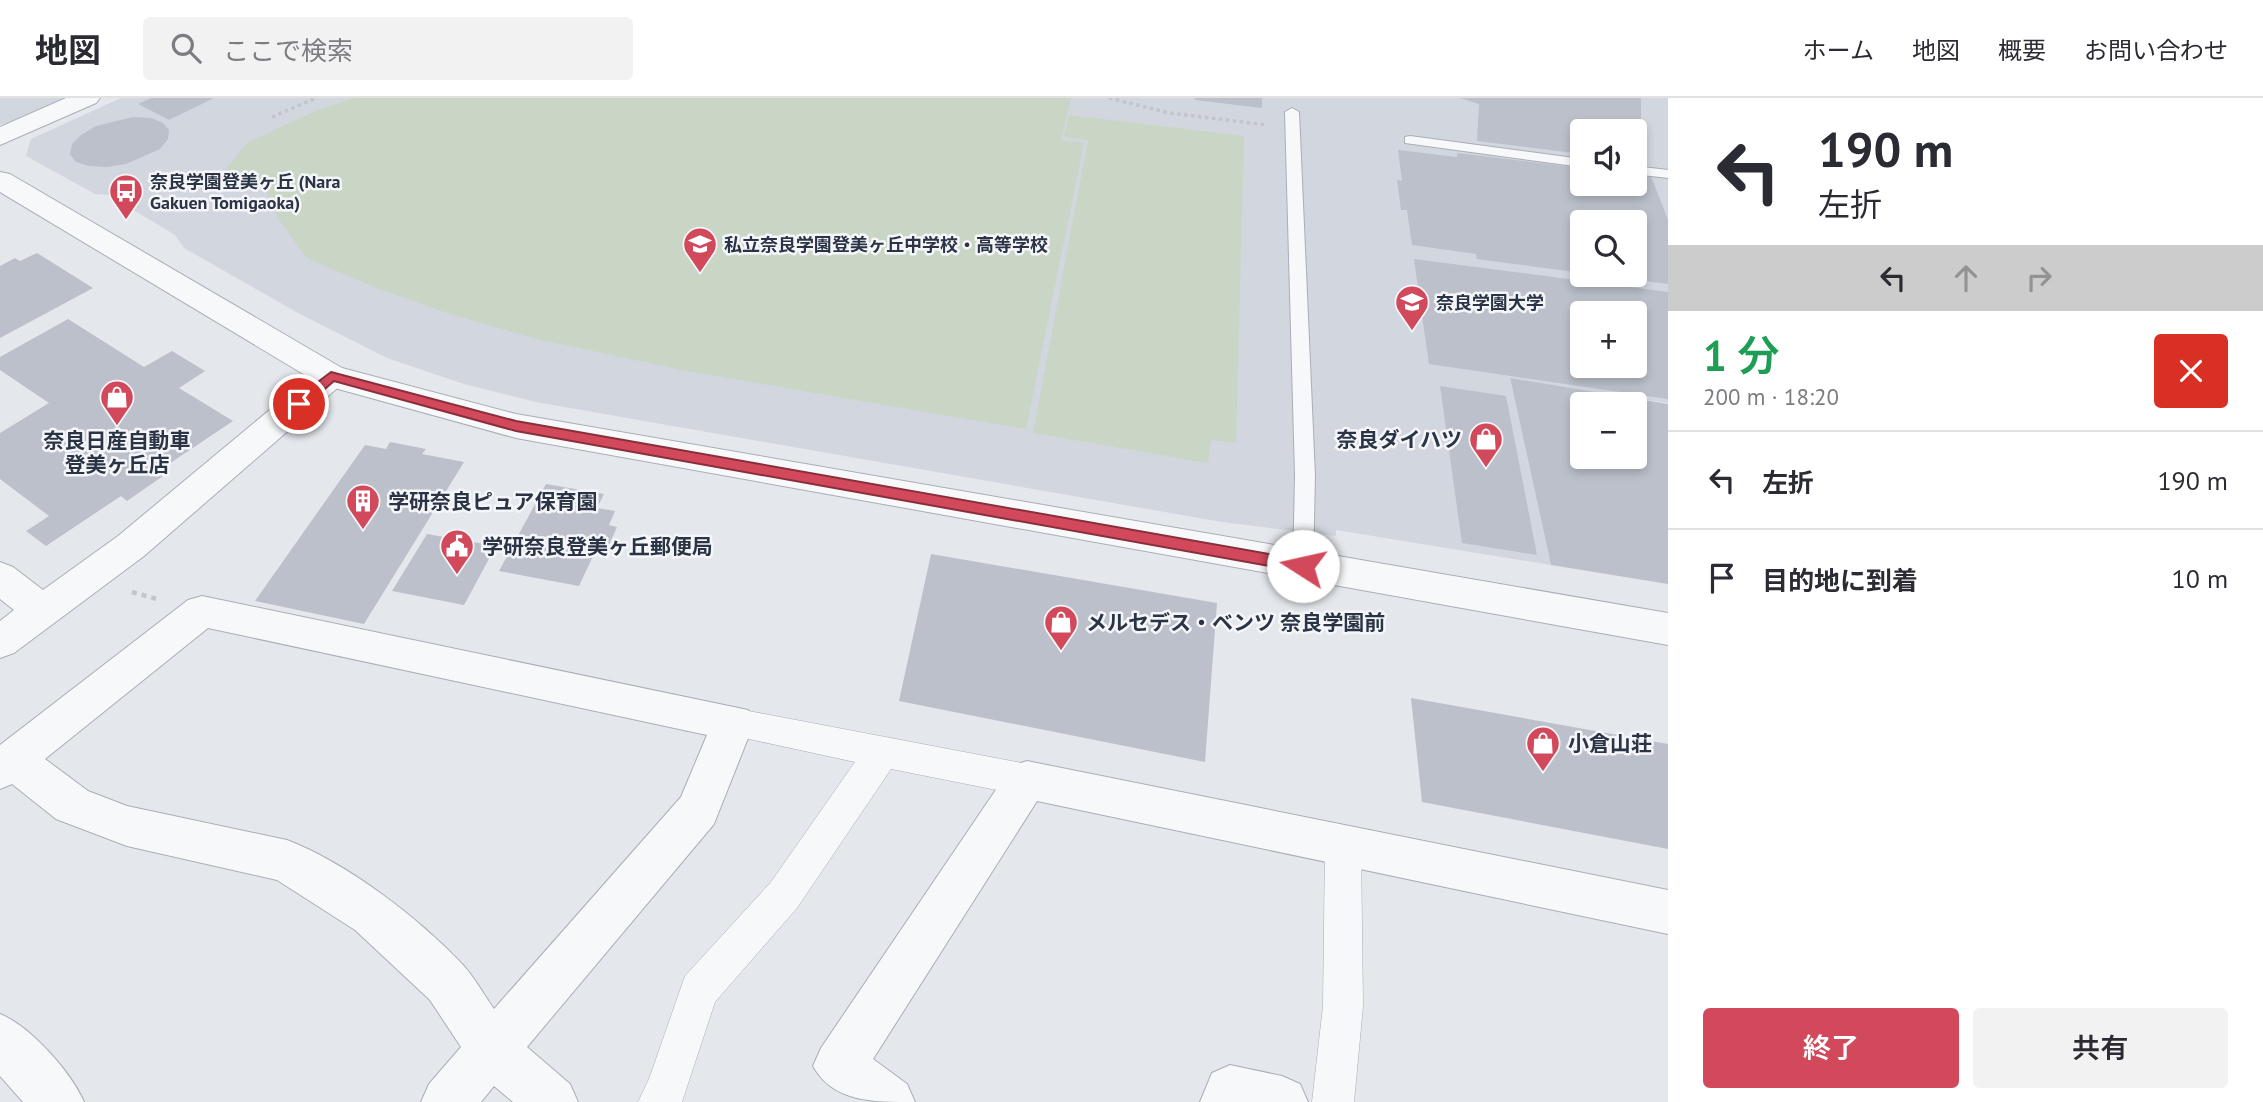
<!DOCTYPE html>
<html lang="ja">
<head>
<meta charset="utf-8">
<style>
	:root { --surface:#fff; --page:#f2f2f3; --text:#2b2b33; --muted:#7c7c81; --line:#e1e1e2; --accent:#d1495b }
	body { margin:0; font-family:"PT Sans","Noto Sans JP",sans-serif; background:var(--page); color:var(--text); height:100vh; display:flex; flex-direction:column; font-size:26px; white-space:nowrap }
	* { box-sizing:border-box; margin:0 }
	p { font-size:23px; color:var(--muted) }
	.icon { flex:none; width:38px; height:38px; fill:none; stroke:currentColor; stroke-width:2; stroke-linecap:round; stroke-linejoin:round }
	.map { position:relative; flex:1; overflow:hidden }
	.panel { display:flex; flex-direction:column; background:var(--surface); width:595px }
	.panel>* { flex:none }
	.top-card { background:#fff; color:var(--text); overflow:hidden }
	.tools { position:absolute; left:1570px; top:21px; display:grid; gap:14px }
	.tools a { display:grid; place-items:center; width:77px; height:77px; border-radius:7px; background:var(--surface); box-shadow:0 4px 10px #0003; font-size:35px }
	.pin { position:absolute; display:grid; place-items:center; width:60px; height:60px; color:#fff; margin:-30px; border:4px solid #fff; border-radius:50%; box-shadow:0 2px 7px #0007 }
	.me { position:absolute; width:77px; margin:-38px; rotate:280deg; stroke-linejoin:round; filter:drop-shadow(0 0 5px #0008) }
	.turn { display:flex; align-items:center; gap:24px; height:147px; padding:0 35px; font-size:32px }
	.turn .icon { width:91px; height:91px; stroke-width:2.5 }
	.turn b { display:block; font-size:49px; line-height:60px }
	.lanes { display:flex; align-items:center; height:66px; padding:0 35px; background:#0003; justify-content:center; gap:35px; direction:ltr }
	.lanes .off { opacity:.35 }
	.round { display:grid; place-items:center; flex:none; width:74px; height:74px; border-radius:7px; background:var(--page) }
	.headline { display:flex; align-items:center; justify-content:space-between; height:119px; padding:0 35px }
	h1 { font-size:42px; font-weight:600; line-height:52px; color:#1e9e55 }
	.primary-button { display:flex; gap:14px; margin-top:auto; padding:14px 35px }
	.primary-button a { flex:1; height:80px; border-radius:7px; background:var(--accent); color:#fff; font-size:28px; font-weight:600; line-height:80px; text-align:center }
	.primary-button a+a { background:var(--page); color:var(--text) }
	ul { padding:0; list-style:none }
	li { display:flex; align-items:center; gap:21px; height:98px; padding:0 35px; border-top:2px solid var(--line) }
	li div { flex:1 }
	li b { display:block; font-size:26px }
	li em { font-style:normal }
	header { display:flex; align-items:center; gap:42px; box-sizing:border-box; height:98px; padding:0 35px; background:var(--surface); border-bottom:2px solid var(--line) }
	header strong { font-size:33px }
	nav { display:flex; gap:38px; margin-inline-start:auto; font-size:24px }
	.search { width:490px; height:63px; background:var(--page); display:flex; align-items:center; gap:18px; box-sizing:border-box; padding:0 24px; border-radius:7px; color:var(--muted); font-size:26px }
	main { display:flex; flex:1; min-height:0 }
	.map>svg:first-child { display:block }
	.built { fill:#d2d6de; fill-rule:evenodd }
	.green { fill:#c9d6c5 }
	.building { fill:#bbc0ca; fill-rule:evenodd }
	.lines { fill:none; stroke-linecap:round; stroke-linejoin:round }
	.service-casing { stroke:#a9aeb7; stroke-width:2 }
	.pedestrian-casing { stroke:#a9aeb7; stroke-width:1 }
	.minor-casing { stroke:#a9aeb7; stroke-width:2 }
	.tertiary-casing { stroke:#a9aeb7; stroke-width:2 }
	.path-far1 { stroke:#c2c5cb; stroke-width:3.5; stroke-dasharray:3.5 3.5; stroke-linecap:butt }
	.path { stroke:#c2c5cb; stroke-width:4.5; stroke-dasharray:5 5; stroke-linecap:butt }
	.service { fill:#f7f8fa; fill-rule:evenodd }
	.pedestrian { fill:#f7f8fa; fill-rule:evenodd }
	.minor { fill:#f7f8fa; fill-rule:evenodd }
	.tertiary { fill:#f7f8fa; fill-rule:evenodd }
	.route { fill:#d1495b; stroke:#882f3b; stroke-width:2 }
	.labels { text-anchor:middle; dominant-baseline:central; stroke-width:5; stroke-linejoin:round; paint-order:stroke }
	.far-poi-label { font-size:18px; font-weight:bold; fill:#2b3445; stroke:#f4f6f9; text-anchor:start }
	.poi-label { font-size:21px; font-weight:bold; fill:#2b3445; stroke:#f4f6f9; text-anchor:start }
</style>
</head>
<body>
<header>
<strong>地図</strong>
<div class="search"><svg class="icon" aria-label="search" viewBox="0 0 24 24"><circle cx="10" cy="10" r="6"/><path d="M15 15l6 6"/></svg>ここで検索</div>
<nav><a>ホーム</a><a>地図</a><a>概要</a><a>お問い合わせ</a></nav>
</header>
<main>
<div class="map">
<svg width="1668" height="1004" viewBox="0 0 1668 1004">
	<rect width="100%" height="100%" fill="#e4e7ec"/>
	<path class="built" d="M 0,0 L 67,0 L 9,25 L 0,26 Z
		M 121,0 L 1668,0 L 1668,305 L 1510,281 L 1551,467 L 1336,432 L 1336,438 L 1222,424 L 536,304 L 464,286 L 387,260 L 298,215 L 184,150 L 175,137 L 109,97 L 95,96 L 26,58 L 31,41 ZM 1582,33 L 1634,33 L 1634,86 L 1582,86 ZM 1582,124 L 1634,124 L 1634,177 L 1582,177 ZM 1582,215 L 1634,215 L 1634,268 L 1582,268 Z"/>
	<path class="green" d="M 355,0 L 1071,0 L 1061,42 L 1084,45 L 1026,331 L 686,273 L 533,240 L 450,216 L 379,191 L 307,160 L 280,123 L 260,81 L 228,86 L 223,74 L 248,44 L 320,11 Z
		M 1069,17 L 1244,38 L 1236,345 L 1211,342 L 1208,365 L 1033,335 L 1088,42 L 1064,39 Z"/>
	<path class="building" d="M 151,0 L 214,0 L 169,22 L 138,6 Z
		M 1195,0 L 1262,0 L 1262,10 L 1195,2 Z
		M 1460,0 L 1641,0 L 1641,63 L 1634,62 L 1634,33 L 1582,33 L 1582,56 L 1477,43 L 1479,6 Z
		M 133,19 L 151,20 L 163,25 L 169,32 L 168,41 L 160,51 L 126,66 L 107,69 L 89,68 L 76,64 L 70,56 L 72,46 L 81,37 L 96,28 Z
		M 1398,52 L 1457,59 L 1457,55 L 1582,70 L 1582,86 L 1634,86 L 1634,77 L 1651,78 L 1668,122 L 1668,186 L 1607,178 L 1634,177 L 1634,124 L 1582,124 L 1582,175 L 1477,161 L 1476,156 L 1412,147 L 1407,112 L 1401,112 L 1397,82 L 1402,83 Z
		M 37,155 L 93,190 L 0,240 L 0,168 L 15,160 L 20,163 Z
		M 1414,161 L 1668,194 L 1668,301 L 1429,266 ZM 1582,215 L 1634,215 L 1634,268 L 1582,268 Z
		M 68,221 L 144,269 L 172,253 L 205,273 L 179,290 L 233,323 L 157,374 L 163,378 L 127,403 L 121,398 L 46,448 L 26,433 L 49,418 L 0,381 L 0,335 L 49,305 L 0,272 L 0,259 Z
		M 1510,280 L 1668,306 L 1668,486 L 1551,467 ZM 1582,306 L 1634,306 L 1634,359 L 1582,359 Z
		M 1440,288 L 1506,298 L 1537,457 L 1462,445 Z
		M 390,344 L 426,351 L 422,356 L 464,364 L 364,526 L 255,503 L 365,347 L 386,351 Z
		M 546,386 L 604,396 L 597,410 L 615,413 L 609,427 L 617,429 L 604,458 L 594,456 L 579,488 L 499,473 Z
		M 427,436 L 496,448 L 464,507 L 392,493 Z
		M 931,456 L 1217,505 L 1205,664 L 899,603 Z
		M 1411,600 L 1668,646 L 1668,751 L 1422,704 Z"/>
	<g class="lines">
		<g class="service-casing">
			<path id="service" d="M 1292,10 L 1299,14 L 1315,378 L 1313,468 L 1310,474 L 1303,476 L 1296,474 L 1293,468 L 1295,378 L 1285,14 Z
				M 1410,38 L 1582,61 L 1582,69 L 1405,45 L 1405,39 Z
				M 1634,68 L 1668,72 L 1668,80 L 1634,76 Z"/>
		</g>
		<g class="pedestrian-casing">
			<path id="pedestrian" d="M 733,610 L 1027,666 L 1040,671 L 1045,682 L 1040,693 L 1027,698 L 891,671 L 797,810 L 715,904 L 682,1004 L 638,1004 L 649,981 L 685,878 L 771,784 L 855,664 L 721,635 L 716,625 L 721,615 Z
				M 1343,731 L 1356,736 L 1361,748 L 1363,908 L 1354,1004 L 1312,1004 L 1323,908 L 1325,748 L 1330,736 Z"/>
		</g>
		<g class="minor-casing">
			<path id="minor" d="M 331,267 L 342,270 L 347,278 L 342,286 L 144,458 L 14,555 L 0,560 L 0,523 L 14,512 L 0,501 L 0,464 L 13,469 L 43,492 L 118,438 L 320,270 Z
				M 202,498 L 748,612 L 754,625 L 714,726 L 527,949 L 570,986 L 578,1004 L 513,1004 L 494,988 L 481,1004 L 421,1004 L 429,986 L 461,949 L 430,902 L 355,832 L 277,782 L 127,748 L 56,721 L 12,686 L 0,691 L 0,647 L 188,502 ZM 208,530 L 707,637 L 681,699 L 494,911 C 484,897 475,880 463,867 C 419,820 347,765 287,742 L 127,708 L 88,693 L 45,661 Z
				M 1027,663 L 1668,792 L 1668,836 L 1037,703 L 873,961 L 907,986 L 915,1004 C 871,1004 833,1004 813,968 L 821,950 L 1012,668 Z
				M 0,916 C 30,928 71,974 84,1004 L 23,1004 L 0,978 Z
				M 1230,967 L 1282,978 L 1300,986 L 1308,1004 L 1200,1004 L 1212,975 Z"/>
		</g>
		<g class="tertiary-casing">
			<path id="tertiary" d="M 66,0 L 100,0 L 96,5 L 0,47 L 0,29 Z
				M 0,74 L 10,76 L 342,270 L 516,316 L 1668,515 L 1668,547 L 516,340 L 320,286 L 0,94 Z"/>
		</g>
		<path class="path-far1" d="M 1109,0 L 1170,15 L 1267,27
			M 272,19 L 316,0"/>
		<path class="path" d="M 132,494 L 157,501"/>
		<use href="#service" class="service"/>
		<use href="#pedestrian" class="pedestrian"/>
		<use href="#minor" class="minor"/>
		<use href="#tertiary" class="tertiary"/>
	</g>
	<path class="route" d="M 331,274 L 516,323 L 1303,462 L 1311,468 L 1303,474 L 516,333 L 334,283 L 304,309 L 294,309 L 294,302 Z"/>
	<defs>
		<g id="bus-pin" transform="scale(1.75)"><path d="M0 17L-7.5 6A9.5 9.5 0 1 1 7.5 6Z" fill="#d1495b" stroke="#f4f6f9"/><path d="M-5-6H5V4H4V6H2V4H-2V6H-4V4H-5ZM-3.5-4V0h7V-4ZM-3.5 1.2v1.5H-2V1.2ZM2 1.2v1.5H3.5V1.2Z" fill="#fff"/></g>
		<g id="school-pin" transform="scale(1.75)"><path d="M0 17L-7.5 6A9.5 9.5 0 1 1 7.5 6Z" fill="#d1495b" stroke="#f4f6f9"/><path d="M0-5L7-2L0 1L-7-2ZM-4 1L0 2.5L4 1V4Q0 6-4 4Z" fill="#fff"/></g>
		<g id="university-pin" transform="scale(1.75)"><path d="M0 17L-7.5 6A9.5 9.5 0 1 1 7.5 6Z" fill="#d1495b" stroke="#f4f6f9"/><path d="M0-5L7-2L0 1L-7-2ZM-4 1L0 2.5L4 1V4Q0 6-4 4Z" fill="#fff"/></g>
		<g id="shop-pin" transform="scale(1.75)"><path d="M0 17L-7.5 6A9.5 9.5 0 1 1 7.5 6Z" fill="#d1495b" stroke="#f4f6f9"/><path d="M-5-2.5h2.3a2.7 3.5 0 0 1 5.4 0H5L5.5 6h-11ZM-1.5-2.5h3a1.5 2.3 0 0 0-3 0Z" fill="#fff"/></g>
		<g id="building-pin" transform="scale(1.75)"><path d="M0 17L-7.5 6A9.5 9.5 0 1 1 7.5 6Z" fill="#d1495b" stroke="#f4f6f9"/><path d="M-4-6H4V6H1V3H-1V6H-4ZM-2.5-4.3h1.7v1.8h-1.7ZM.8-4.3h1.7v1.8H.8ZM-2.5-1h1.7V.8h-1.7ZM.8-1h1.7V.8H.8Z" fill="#fff"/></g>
		<g id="civic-pin" transform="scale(1.75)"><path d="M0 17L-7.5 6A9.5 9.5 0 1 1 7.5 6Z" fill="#d1495b" stroke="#f4f6f9"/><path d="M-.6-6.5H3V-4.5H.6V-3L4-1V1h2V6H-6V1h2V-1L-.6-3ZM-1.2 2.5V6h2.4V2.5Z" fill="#fff"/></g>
	</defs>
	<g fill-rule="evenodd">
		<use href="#bus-pin" x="126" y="93"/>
		<use href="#school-pin" x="700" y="146"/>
		<use href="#university-pin" x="1412" y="204"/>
		<use href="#shop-pin" x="117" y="299"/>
		<use href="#shop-pin" x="1486" y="341"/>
		<use href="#building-pin" x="363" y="403"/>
		<use href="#civic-pin" x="457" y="448"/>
		<use href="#shop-pin" x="1061" y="524"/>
		<use href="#shop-pin" x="1543" y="645"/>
	</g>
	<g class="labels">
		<g class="far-poi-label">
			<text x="150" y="83">奈良学園登美ヶ丘 (Nara<tspan x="150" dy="21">Gakuen Tomigaoka)</tspan></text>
			<text x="724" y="146">私立奈良学園登美ヶ丘中学校・高等学校</text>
			<text x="1436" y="204">奈良学園大学</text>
		</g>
		<g class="poi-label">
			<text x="1462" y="341" text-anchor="end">奈良ダイハツ</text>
			<text x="117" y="342" text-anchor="middle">奈良日産自動車<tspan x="117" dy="24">登美ヶ丘店</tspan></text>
			<text x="388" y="403">学研奈良ピュア保育園</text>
			<text x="482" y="448">学研奈良登美ヶ丘郵便局</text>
			<text x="1086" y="524">メルセデス・ベンツ 奈良学園前</text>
			<text x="1568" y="645">小倉山荘</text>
		</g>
	</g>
</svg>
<div class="tools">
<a><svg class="icon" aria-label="sound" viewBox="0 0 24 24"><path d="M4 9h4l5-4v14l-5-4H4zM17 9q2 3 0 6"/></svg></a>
<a><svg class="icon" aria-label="search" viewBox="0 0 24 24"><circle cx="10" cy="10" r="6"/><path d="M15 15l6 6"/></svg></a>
<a>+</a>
<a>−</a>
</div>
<div class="pin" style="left:299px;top:306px;background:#d93025"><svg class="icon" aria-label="arrive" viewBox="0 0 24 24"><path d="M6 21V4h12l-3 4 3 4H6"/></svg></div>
<svg class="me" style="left:1303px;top:468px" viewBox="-20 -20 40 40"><circle r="19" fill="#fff"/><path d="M0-13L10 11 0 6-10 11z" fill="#d1495b"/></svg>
</div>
<section class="panel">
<div class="top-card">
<div class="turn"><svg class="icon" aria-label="left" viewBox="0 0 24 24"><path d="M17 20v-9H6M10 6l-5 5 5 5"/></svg><div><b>190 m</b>左折</div></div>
<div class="lanes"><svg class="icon" aria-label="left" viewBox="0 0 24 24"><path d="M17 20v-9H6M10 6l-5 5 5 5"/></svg><svg class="icon off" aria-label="ahead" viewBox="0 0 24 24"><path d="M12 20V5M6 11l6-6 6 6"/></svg><svg class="icon off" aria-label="right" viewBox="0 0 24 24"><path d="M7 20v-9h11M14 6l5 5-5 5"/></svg></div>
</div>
<div class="headline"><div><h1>1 分</h1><p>200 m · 18:20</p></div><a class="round" style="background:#d93025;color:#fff"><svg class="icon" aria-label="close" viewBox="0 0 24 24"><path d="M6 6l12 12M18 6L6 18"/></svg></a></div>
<ul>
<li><svg class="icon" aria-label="left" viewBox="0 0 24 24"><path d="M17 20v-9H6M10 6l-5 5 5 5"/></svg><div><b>左折</b></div><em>190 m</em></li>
<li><svg class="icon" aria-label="arrive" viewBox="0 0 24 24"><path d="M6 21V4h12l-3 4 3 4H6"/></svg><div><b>目的地に到着</b></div><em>10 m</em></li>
</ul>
<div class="primary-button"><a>終了</a><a>共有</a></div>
</section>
</main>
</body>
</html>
